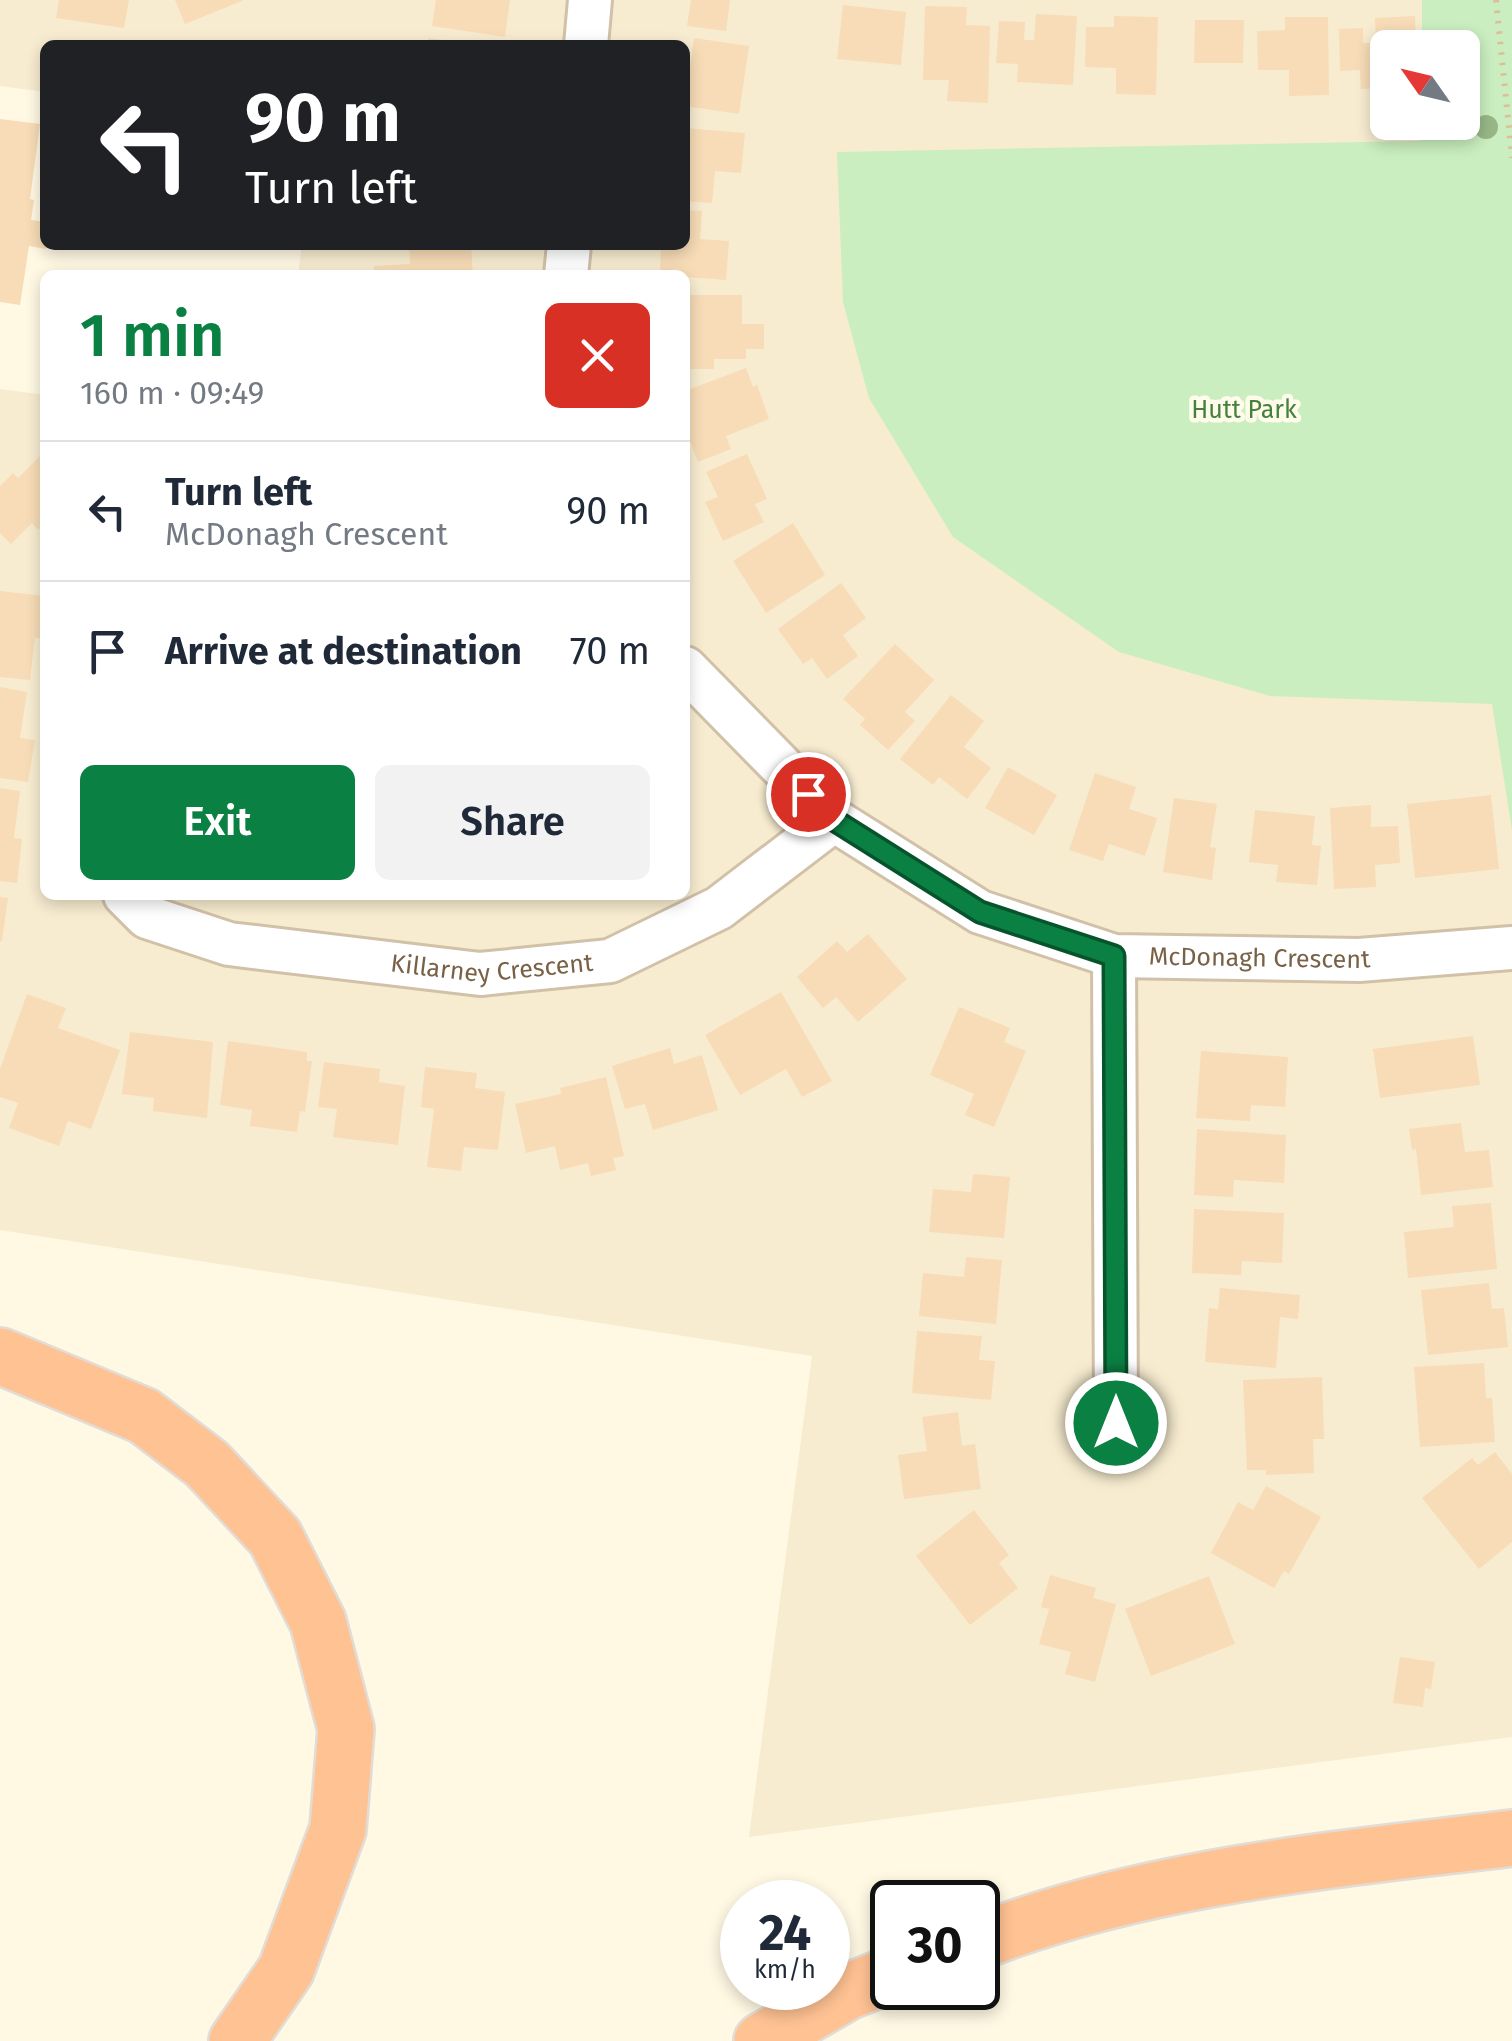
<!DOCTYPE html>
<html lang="en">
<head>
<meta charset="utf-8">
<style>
	:root { --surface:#fff; --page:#f2f2f3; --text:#1f2937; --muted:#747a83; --line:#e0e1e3; --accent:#0b8043 }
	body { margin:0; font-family:"Fira Sans",sans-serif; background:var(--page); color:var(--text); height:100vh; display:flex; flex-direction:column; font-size:38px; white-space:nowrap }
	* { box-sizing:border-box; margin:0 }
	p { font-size:32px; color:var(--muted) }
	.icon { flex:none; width:55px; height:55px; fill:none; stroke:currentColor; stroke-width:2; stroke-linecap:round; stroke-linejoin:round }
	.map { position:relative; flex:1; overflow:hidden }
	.details { position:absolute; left:40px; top:270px; width:650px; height:630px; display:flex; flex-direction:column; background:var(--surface); border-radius:15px; box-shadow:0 5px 15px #0003 }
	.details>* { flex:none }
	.banner { position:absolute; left:40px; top:40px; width:650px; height:210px; border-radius:15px; box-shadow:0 5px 15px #0003; background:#202124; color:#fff; overflow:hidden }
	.needle { width:65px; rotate:304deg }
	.controls { position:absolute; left:1370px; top:30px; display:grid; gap:20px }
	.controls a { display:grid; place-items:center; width:110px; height:110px; border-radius:15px; background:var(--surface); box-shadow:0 5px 15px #0003; font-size:50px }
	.speed { position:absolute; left:720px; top:1880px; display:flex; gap:20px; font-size:50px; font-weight:700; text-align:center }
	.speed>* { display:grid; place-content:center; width:130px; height:130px; border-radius:50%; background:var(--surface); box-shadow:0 5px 15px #0003; line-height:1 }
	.speed small { font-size:25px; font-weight:400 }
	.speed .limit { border:5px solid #111; border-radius:15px; background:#fff; color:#111 }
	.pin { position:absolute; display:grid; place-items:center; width:85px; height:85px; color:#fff; margin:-42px; border:5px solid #fff; border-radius:50%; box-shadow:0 2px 10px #0007 }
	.me { position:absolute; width:110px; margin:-55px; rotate:0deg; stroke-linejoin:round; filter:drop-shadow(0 0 8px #0008) }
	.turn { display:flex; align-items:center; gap:35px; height:210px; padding:0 40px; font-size:45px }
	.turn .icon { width:130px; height:130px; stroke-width:2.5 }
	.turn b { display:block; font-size:70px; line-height:85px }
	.round { display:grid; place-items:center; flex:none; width:105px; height:105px; border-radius:15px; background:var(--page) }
	.head { display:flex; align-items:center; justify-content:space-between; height:170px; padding:0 40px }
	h1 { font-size:60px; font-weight:600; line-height:75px; color:var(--accent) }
	.button { display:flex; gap:20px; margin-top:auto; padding:20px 40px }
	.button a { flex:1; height:115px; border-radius:15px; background:var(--accent); color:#fff; font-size:40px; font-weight:600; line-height:115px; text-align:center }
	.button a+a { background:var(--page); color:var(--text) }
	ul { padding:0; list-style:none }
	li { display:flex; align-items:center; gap:30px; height:140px; padding:0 40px; border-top:2px solid var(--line) }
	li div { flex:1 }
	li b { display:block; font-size:38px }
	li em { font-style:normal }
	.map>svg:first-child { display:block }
	.residential { fill:#f7ecd0; fill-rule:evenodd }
	.green { fill:#caeebf }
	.building { fill:#f7dcb7 }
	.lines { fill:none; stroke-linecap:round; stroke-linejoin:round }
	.minor-casing { stroke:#d1c1a8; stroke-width:48 }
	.highway-casing { stroke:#e2dcd6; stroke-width:60 }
	.path { stroke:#dcbf9a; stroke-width:6; stroke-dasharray:2.5 8; stroke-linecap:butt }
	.minor { stroke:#fff; stroke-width:42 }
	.highway { stroke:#ffc293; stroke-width:55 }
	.tree { fill:#98b787 }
	.route-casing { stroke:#07532c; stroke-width:25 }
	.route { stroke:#0b8043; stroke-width:18 }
	.labels { text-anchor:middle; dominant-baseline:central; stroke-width:9; stroke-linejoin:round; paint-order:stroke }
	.park-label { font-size:25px; fill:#44813c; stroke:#fffbeb }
	.street-label { font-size:25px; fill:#796146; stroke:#fffbeb }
</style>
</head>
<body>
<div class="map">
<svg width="1512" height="2041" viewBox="0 0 1512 2041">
	<rect width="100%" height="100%" fill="#fff8e3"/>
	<path class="residential" d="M 0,0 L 1512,0 L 1512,1737 L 749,1837 L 812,1356 L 0,1230 L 0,389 L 45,395 L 45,895 L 685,895 L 685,275 L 298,275 L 302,245 L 685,245 L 685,45 L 45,45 L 45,92 L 0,86 ZM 1388,48 L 1462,48 L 1462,122 L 1388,122 Z"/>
	<path class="green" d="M 1422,0 L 1512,0 L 1512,830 L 1492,704 L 1270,696 L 1119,652 L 953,537 L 869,398 L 843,302 L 837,152 L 1420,141 L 1421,123 L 1462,122 L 1462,48 L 1422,47 Z"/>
	<path class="building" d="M 59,0 L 129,0 L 124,28 L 56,18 Z
		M 175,0 L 244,0 L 185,24 Z
		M 436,0 L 510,0 L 505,37 L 432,26 Z
		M 691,0 L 730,0 L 726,31 L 687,26 Z
		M 843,5 L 906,12 L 901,65 L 837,59 Z
		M 925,6 L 967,7 L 966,25 L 990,26 L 988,103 L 947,101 L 949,80 L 923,80 Z
		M 1036,14 L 1077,16 L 1073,85 L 1017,82 L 1018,64 L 996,63 L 999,21 L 1025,22 L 1024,40 L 1034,40 Z
		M 1114,16 L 1158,17 L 1156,95 L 1116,94 L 1116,68 L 1085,67 L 1086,27 L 1114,27 Z
		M 1415,16 L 1416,48 L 1388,48 L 1388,88 L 1361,89 L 1360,70 L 1340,71 L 1339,29 L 1363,28 L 1363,43 L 1376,43 L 1375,18 Z
		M 1285,17 L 1328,17 L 1329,95 L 1289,96 L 1289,70 L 1258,70 L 1257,31 L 1285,30 Z
		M 1195,20 L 1244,20 L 1243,63 L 1194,63 Z
		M 428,38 L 469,43 L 469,45 L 428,45 Z
		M 694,38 L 749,46 L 739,114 L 685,106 L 685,66 L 690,67 Z
		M 0,119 L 40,124 L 30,199 L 34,200 L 31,220 L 45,222 L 46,245 L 46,249 L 29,246 L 20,305 L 0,302 Z
		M 685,128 L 745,133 L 741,173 L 715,171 L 712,203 L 685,201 Z
		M 685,210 L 702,211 L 700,239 L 729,241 L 726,280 L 660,275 L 661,245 L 685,245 Z
		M 409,245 L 471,245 L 473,275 L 374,275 L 374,266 L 410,264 Z
		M 685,295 L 742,295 L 742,324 L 764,324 L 764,349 L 746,349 L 746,359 L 714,359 L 714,369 L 685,369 Z
		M 746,368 L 753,387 L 757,385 L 769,419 L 726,436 L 731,449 L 698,462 L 685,428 L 685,391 Z
		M 45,451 L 45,523 L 38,530 L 32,523 L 11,544 L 0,533 L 0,486 L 13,473 L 18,478 Z
		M 747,454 L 767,499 L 755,504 L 764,522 L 723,541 L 705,502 L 718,497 L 706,472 Z
		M 793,523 L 825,575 L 766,613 L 733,561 Z
		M 841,583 L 866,618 L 843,635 L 858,656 L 827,679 L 812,658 L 803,664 L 778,629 Z
		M 0,591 L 45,596 L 40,638 L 35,638 L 30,680 L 0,677 Z
		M 895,644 L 934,680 L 905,712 L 915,721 L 888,750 L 860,725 L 865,719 L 843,699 Z
		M 0,687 L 27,692 L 20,738 L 35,740 L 28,782 L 0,778 Z
		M 951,695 L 984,721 L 964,747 L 991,768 L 967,799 L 939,777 L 933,785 L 900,759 Z
		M 1008,767 L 1057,795 L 1034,835 L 985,808 Z
		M 1095,773 L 1136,787 L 1129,809 L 1157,818 L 1145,856 L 1109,844 L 1103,861 L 1069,850 Z
		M 0,788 L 20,791 L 14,838 L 22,839 L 17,883 L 0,881 Z
		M 1491,795 L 1499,869 L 1415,878 L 1407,804 Z
		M 1174,798 L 1217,804 L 1210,847 L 1216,848 L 1212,880 L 1163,872 Z
		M 1371,805 L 1371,827 L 1398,826 L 1400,863 L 1375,865 L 1376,887 L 1334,889 L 1330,808 Z
		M 1255,810 L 1315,816 L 1312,845 L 1321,846 L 1317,885 L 1276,882 L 1278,865 L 1249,862 Z
		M 0,897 L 8,898 L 2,941 L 0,941 Z
		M 868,934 L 907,979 L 858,1022 L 836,997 L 823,1008 L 797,977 L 837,941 L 847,952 Z
		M 781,992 L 832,1081 L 802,1097 L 786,1069 L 740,1095 L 705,1035 Z
		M 27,994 L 66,1008 L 58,1028 L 120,1050 L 91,1129 L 68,1121 L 59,1146 L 9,1128 L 18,1103 L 0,1097 L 0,1069 Z
		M 959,1007 L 1010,1028 L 1004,1042 L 1026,1051 L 994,1127 L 965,1115 L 974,1094 L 930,1075 Z
		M 130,1032 L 213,1042 L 207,1118 L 153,1111 L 154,1098 L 122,1094 Z
		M 1473,1036 L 1480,1085 L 1380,1098 L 1373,1049 Z
		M 228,1041 L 307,1052 L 307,1061 L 312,1061 L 305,1112 L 300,1111 L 297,1132 L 250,1126 L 252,1110 L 220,1105 Z
		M 670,1048 L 674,1064 L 702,1055 L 718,1110 L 653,1130 L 645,1104 L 625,1109 L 612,1066 Z
		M 1201,1051 L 1288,1057 L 1285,1107 L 1251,1105 L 1250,1121 L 1196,1118 Z
		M 324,1062 L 380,1069 L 379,1082 L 405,1086 L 398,1145 L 333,1137 L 337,1109 L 318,1107 Z
		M 425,1067 L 477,1073 L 475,1088 L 505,1092 L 498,1150 L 464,1147 L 461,1171 L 427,1167 L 434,1109 L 421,1107 Z
		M 606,1077 L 624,1156 L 613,1158 L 616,1170 L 591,1176 L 588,1163 L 560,1170 L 555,1146 L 526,1153 L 515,1104 L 561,1094 L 560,1088 Z
		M 1461,1123 L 1465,1152 L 1489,1150 L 1493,1187 L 1421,1195 L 1416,1149 L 1412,1150 L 1409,1129 Z
		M 1197,1129 L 1286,1135 L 1284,1183 L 1234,1180 L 1233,1197 L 1194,1195 Z
		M 973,1174 L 1010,1177 L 1004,1238 L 929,1232 L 933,1189 L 971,1192 Z
		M 1491,1203 L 1497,1269 L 1408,1278 L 1404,1232 L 1454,1227 L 1452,1206 Z
		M 1194,1209 L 1284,1213 L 1282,1263 L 1242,1261 L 1241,1275 L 1192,1273 Z
		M 966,1257 L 1002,1260 L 996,1324 L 919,1316 L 923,1273 L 964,1277 Z
		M 1489,1283 L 1492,1309 L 1504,1308 L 1508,1347 L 1428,1355 L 1421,1290 Z
		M 1220,1288 L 1300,1295 L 1298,1319 L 1280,1317 L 1276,1368 L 1205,1362 L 1209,1308 L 1218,1309 Z
		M 917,1331 L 982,1336 L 979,1360 L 995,1361 L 991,1400 L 912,1393 Z
		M 1484,1363 L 1486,1398 L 1492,1398 L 1495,1442 L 1420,1447 L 1414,1367 Z
		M 1322,1377 L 1324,1439 L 1313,1439 L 1314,1473 L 1266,1475 L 1266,1470 L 1247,1470 L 1243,1380 Z
		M 958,1412 L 962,1446 L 975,1444 L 981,1489 L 904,1499 L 898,1455 L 927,1451 L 922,1417 Z
		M 1495,1452 L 1512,1474 L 1512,1542 L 1479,1569 L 1422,1498 L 1472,1458 L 1478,1465 Z
		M 1266,1486 L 1321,1517 L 1289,1574 L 1284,1571 L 1274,1588 L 1211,1553 L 1238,1502 L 1253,1510 Z
		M 974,1510 L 1009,1555 L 999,1563 L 1018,1588 L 970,1625 L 916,1556 Z
		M 1050,1575 L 1096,1588 L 1093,1598 L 1116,1604 L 1095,1682 L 1065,1674 L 1071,1652 L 1039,1644 L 1049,1609 L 1041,1607 Z
		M 1209,1576 L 1235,1644 L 1151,1676 L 1125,1609 Z
		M 1400,1657 L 1435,1662 L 1431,1689 L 1425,1688 L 1423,1707 L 1393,1703 Z"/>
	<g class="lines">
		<g class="minor-casing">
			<g id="minor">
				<path d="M 586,45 L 590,0"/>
				<path d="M 566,275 L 569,245"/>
				<path id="s1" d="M 685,668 L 834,820 L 980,912 L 1114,956 L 1359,960 L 1512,948"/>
				<path id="s2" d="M 125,895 L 147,917 L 229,944 L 480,974 L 610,961 L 719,908 L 834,820"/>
				<path d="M 1114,956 L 1116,1423"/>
			</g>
		</g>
		<g class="highway-casing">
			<path id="highway" d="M 0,1356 L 144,1416 L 207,1464 L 275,1537 L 318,1622 L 346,1729 L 338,1829 L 286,1970 L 237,2041
				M 978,1942 C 1147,1876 1333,1860 1512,1838
				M 762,2041 L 847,1992 L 892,1974"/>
		</g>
		<path class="path" d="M 1496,0 L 1512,158"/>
		<use href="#minor" class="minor"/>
		<use href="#highway" class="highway"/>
	</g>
	<circle class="tree" cx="1486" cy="127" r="12"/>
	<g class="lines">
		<g class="route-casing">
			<path id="route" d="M 808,794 L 834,820 L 980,912 L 1114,956 L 1116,1423"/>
		</g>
		<use href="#route" class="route"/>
	</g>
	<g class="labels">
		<g class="park-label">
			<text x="1244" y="410">Hutt Park</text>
		</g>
		<g class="street-label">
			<text stroke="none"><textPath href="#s1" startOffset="672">McDonagh Crescent</textPath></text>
			<text stroke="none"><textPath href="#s2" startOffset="382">Killarney Crescent</textPath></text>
		</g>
	</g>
</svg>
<div class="controls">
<a><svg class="needle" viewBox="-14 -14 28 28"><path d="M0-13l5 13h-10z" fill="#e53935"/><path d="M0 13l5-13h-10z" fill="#747a83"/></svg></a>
</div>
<div class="speed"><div>24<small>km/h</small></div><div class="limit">30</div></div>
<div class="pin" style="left:808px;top:794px;background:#d93025"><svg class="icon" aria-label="arrive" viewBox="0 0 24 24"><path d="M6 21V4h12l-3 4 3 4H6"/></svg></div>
<svg class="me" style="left:1116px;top:1423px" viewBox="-20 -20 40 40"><circle r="17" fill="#0b8043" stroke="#fff" stroke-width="3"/><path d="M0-11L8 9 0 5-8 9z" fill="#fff"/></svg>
<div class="banner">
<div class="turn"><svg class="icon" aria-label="left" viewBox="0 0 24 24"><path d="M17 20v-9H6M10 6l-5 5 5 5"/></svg><div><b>90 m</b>Turn left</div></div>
</div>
<section class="details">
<div class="head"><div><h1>1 min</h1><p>160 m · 09:49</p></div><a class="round" style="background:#d93025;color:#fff"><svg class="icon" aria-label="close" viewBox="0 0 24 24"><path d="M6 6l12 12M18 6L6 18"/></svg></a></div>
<ul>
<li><svg class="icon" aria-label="left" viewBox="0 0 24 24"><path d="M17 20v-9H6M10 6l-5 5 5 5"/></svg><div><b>Turn left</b><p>McDonagh Crescent</p></div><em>90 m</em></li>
<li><svg class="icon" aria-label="arrive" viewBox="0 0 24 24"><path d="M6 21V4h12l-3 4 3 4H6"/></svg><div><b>Arrive at destination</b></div><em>70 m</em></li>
</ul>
<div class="button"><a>Exit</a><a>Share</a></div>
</section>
</div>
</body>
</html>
